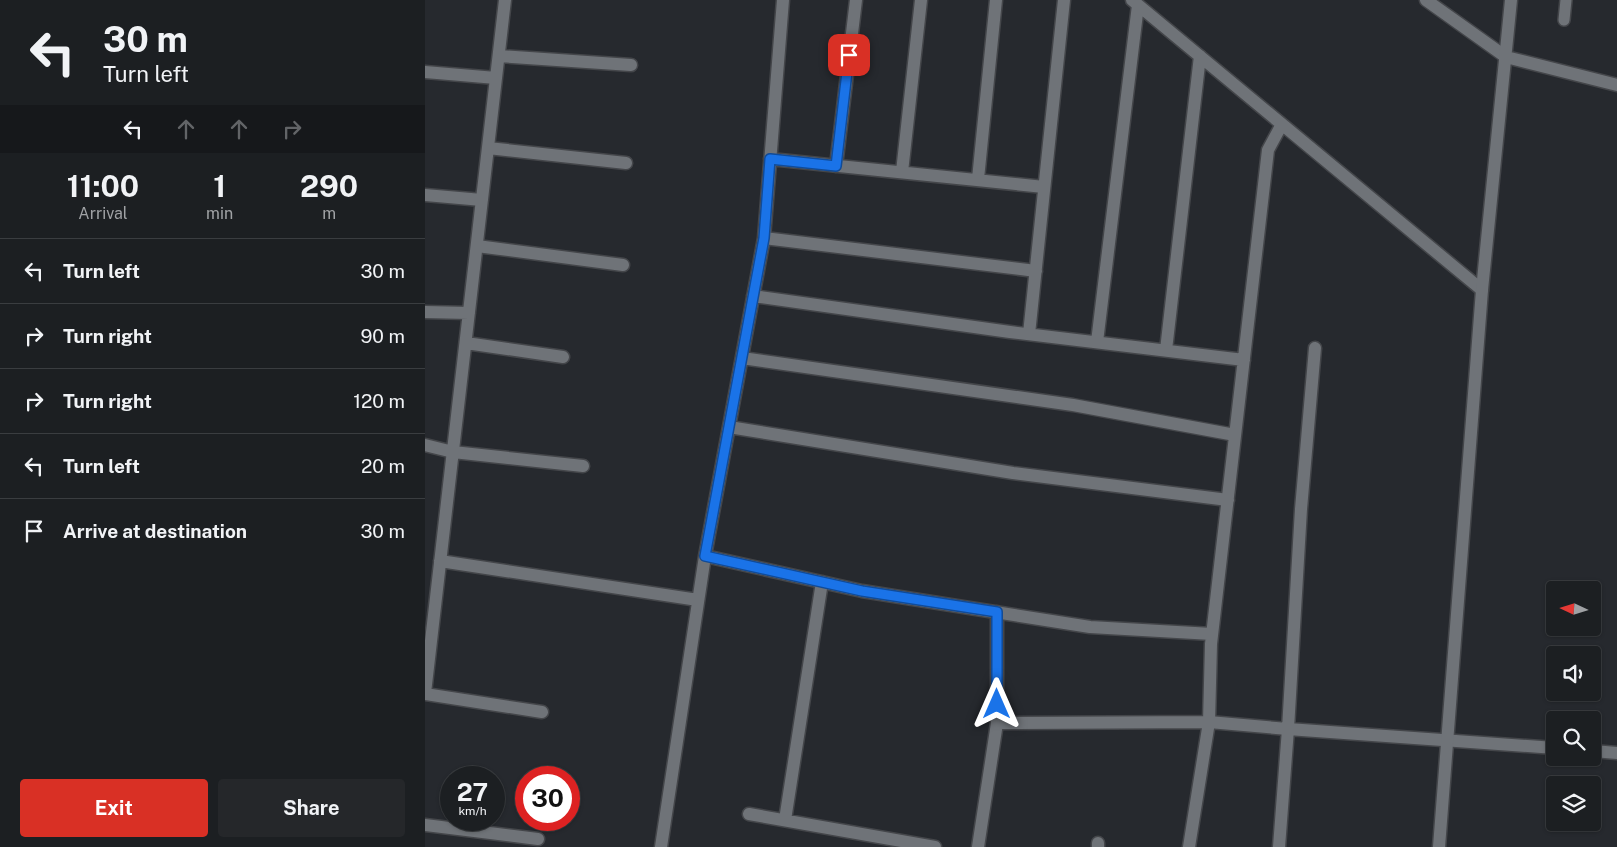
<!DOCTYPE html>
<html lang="en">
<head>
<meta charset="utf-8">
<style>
	:root { --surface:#1c1f22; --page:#25272a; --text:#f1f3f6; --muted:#a0a2a5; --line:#3a3d40; --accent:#d93025 }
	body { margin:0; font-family:"Public Sans",sans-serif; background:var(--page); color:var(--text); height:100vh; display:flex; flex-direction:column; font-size:19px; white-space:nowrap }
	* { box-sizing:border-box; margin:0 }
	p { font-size:16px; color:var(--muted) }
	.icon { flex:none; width:28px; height:28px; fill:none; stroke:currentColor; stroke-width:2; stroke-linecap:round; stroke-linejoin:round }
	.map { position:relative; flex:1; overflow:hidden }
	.details { display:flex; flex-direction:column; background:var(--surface); width:425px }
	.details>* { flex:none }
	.top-card { background:#1c1f22; color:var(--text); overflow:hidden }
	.needle { width:32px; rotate:274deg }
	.buttons { position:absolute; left:1121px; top:581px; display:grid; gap:10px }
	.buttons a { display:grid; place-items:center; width:55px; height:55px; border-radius:5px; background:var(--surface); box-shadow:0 1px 4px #0004,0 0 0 1px var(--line); font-size:25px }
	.speed { position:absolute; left:15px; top:766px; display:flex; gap:10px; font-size:25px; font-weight:700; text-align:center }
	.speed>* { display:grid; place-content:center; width:65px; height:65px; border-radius:50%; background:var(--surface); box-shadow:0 1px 4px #0004,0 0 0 1px var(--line); line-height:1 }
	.speed small { font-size:12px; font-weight:400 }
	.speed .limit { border:8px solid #d22; background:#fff; color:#111 }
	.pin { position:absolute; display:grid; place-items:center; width:42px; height:42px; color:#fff; margin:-21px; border-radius:10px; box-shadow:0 2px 8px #0006 }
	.me { position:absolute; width:55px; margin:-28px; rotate:0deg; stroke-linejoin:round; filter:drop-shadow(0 0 4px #0008) }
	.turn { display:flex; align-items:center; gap:18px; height:105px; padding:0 20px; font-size:22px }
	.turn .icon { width:65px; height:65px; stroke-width:2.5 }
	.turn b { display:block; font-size:35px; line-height:42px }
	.lanes { display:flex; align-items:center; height:48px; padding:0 20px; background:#0003; justify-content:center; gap:25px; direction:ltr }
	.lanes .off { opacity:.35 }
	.eta { display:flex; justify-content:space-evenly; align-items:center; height:85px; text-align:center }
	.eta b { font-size:30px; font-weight:700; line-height:35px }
	.button { display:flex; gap:10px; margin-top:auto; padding:10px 20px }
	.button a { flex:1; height:58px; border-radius:5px; background:var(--accent); color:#fff; font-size:20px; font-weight:700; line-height:58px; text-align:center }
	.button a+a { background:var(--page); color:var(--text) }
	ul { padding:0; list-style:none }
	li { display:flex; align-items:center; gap:15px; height:65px; padding:0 20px; border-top:1px solid var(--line) }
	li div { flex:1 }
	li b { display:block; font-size:19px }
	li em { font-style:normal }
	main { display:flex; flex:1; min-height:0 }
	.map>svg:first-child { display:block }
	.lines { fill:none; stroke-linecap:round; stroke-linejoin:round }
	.service-casing { stroke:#44464a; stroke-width:14 }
	.minor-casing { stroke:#44464a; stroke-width:15 }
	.tertiary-casing { stroke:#44464a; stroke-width:15 }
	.service { stroke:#6f7378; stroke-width:11 }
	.minor { stroke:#6f7378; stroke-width:12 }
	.tertiary { stroke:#6f7378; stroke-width:12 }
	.route-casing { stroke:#114b97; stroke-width:12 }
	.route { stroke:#1a73e8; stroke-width:9 }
</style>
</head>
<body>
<main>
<section class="details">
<div class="top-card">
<div class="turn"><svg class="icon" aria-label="left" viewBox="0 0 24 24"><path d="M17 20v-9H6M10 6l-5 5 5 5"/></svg><div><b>30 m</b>Turn left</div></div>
<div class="lanes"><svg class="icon" aria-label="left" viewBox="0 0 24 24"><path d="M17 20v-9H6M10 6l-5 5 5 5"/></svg><svg class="icon off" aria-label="ahead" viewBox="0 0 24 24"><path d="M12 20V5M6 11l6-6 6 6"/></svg><svg class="icon off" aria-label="ahead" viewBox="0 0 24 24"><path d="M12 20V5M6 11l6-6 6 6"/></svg><svg class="icon off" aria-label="right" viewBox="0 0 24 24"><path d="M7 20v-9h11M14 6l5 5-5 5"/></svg></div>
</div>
<div class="eta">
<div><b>11:00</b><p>Arrival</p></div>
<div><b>1</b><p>min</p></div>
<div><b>290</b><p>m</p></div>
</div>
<ul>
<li><svg class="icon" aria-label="left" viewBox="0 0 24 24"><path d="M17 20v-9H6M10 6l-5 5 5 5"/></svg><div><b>Turn left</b></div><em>30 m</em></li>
<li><svg class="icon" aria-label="right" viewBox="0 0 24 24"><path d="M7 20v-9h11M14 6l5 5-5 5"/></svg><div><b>Turn right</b></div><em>90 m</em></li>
<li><svg class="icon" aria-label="right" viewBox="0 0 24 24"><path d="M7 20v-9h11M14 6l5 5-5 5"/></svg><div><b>Turn right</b></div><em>120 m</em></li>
<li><svg class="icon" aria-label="left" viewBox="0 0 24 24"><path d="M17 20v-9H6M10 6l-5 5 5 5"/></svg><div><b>Turn left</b></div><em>20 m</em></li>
<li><svg class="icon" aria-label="arrive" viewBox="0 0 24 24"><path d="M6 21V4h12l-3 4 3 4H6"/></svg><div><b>Arrive at destination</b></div><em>30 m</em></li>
</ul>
<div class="button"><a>Exit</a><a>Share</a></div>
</section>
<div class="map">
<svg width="1192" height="847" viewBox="0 0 1192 847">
	<rect width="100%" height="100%" fill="#26292e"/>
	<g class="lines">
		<g class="service-casing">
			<path id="service" d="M 1139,20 L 1141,0"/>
		</g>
		<g class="minor-casing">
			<path id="minor" d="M 707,0 L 1057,290
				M 1001,0 L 1081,57
				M 74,56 L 206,65
				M 0,72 L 71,78
				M 857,124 L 843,150 L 786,644 L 784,722 L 863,729 L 1130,748
				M 63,148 L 201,163
				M 345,159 L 619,187
				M 411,166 L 431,0
				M 477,172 L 496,0
				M 553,179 L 571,0
				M 0,195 L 57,200
				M 339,238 L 611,271
				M 52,246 L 198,265
				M 328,296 L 585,332 L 819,360
				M 0,312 L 44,313
				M 604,334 L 639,0
				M 672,342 L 713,5
				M 41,343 L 138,357
				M 741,350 L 775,56
				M 317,358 L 648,405 L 810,435
				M 304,427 L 588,473 L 803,500
				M 0,445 L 28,452 L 158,466
				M 280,556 L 437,591 L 665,627 L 787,634
				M 15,561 L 273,600
				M 572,612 L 572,723 L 784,722 L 764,847
				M 0,693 L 80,0
				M 0,694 L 117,712
				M 1168,751 L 1192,753
				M 324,814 L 510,847
				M 360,820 L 397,582
				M 0,825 L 113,839
				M 236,847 L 280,556 L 339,238 L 358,0
				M 553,847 L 572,723
				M 673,847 L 673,843
				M 854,847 L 863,729 L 876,509 L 890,348"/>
		</g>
		<g class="tertiary-casing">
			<path id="tertiary" d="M 1081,57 L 1192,85
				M 1014,847 L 1057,290 L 1086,0"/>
		</g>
		<use href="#service" class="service"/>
		<use href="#minor" class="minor"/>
		<use href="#tertiary" class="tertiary"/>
	</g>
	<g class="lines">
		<g class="route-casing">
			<path id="route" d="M 424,55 L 411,166 L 345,159 L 339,238 L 280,556 L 437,591 L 572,612 L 572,704"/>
		</g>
		<use href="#route" class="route"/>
	</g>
</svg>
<div class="buttons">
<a><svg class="needle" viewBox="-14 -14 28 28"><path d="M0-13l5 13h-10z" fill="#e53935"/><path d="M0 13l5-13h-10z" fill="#a0a2a5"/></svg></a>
<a><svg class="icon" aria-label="sound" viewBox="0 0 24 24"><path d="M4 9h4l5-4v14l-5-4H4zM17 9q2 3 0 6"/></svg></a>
<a><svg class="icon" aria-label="search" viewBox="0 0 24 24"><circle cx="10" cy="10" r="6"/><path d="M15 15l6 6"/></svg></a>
<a><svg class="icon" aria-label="layers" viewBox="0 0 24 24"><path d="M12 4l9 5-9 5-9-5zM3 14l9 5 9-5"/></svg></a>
</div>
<div class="speed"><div>27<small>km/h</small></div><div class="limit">30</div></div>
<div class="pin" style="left:424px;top:55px;background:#d93025"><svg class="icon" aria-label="arrive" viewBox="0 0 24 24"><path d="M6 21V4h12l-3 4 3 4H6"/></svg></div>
<svg class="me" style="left:572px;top:704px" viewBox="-20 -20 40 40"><path d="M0-17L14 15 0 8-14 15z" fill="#1a73e8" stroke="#fff" stroke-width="4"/></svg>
</div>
</main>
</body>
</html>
